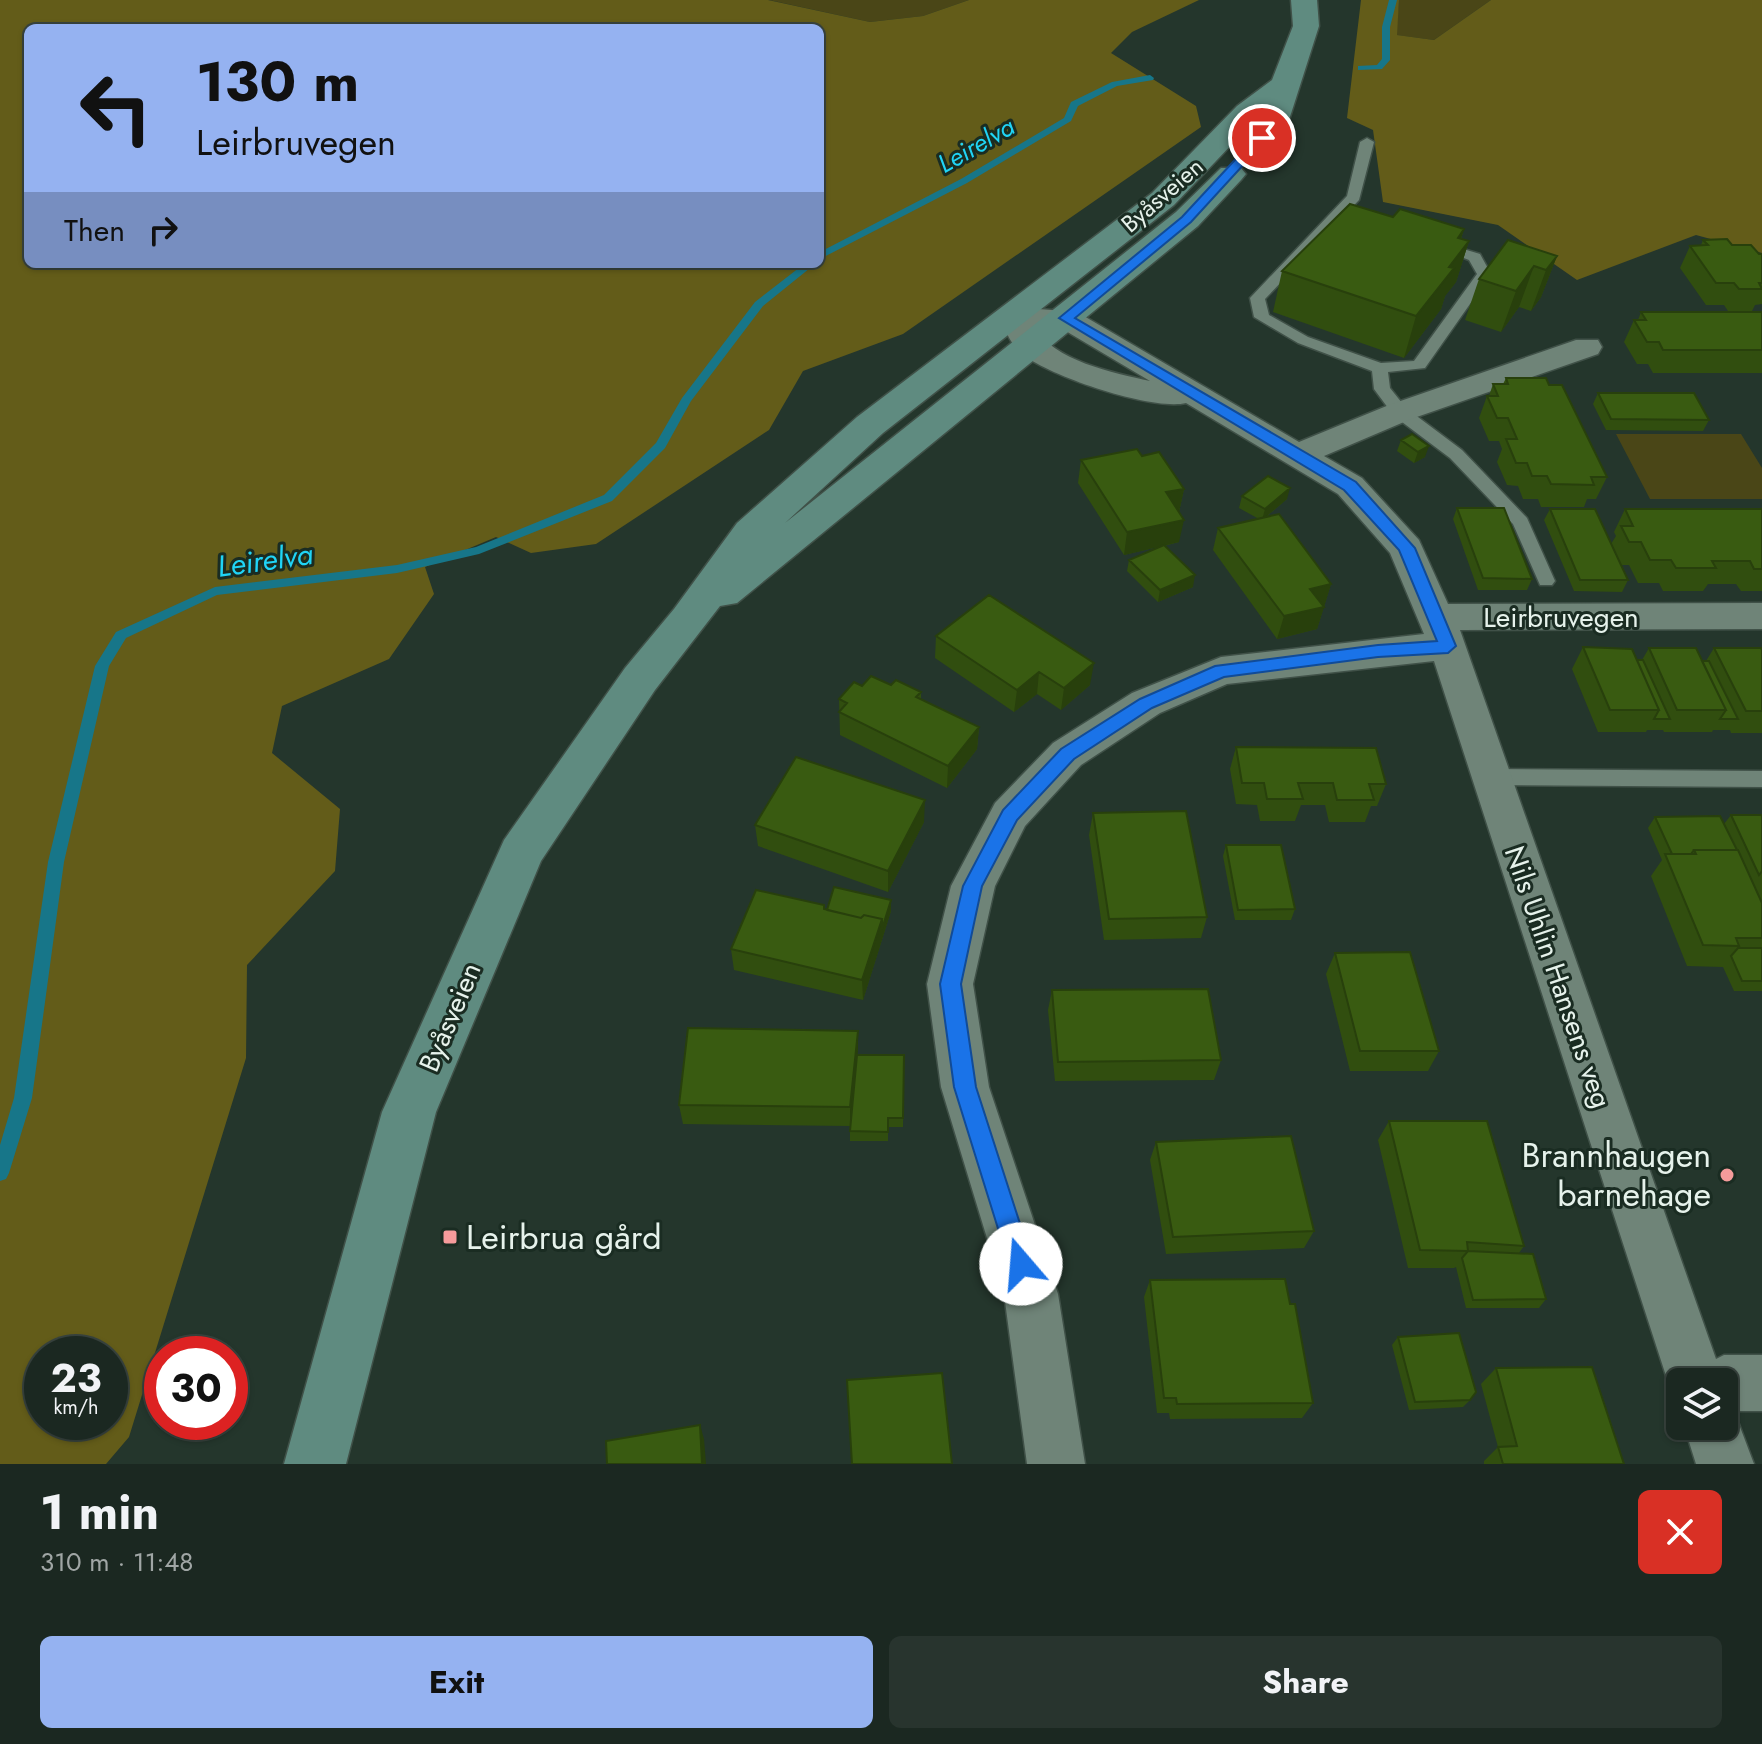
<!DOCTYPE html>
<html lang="en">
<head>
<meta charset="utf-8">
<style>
	:root { --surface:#1b2821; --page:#28342e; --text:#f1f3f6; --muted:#a0a6a5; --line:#39443f; --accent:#95b2f1 }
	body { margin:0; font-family:Jost,sans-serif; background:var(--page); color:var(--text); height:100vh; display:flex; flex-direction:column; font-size:30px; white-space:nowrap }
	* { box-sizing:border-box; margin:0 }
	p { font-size:26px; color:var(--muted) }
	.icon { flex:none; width:44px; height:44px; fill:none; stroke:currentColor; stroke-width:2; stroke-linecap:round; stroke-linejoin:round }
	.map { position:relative; height:1464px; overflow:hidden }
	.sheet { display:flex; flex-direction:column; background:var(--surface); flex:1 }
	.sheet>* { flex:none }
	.banner { position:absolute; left:24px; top:24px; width:800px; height:244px; border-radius:12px; box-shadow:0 2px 6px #0004,0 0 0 2px var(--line); background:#95b2f1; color:#111; overflow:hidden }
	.fabs { position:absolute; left:1666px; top:1368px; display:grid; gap:16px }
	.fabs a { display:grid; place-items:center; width:72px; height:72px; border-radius:12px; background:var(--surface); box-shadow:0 2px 6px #0004,0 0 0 2px var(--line); font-size:40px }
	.speed { position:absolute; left:24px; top:1336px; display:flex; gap:16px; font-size:40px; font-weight:700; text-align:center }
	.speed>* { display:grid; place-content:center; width:104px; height:104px; border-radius:50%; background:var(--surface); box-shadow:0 2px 6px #0004,0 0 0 2px var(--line); line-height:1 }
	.speed small { font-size:20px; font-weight:400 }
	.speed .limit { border:12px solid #d22; background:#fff; color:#111 }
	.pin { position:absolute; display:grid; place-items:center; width:68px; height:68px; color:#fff; margin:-34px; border:4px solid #fff; border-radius:50%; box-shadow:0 2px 8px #0007 }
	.me { position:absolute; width:88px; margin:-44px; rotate:342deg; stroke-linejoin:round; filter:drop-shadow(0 0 6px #0008) }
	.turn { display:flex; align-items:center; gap:28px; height:168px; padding:0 40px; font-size:36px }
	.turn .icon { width:104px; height:104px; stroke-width:2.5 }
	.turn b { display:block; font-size:56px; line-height:68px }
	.then { display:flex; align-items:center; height:76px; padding:0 40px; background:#0003; gap:16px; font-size:30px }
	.round { display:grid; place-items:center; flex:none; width:84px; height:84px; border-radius:12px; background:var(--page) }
	.headline { display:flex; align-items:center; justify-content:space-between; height:136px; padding:0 40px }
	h1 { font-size:48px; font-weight:700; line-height:60px }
	.cta { display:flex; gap:16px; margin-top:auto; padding:16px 40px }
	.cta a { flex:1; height:92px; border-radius:12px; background:var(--accent); color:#111; font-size:32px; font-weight:700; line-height:92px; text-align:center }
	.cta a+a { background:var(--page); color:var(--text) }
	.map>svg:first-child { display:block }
	.green { fill:#4a4617 }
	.forest { fill:#635c19; fill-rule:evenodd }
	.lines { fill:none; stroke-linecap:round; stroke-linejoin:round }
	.stream { fill:#177689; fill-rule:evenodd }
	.lane-casing { stroke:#405148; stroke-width:3 }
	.street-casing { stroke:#405148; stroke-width:3 }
	.secondary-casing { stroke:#405148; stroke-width:3 }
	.lane { fill:#6f8478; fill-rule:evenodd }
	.street { fill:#6f8478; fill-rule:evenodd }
	.secondary { fill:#5f8b80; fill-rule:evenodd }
	.wall { fill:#314e0f }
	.shaded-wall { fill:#28400c }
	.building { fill:#395b11; stroke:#28400c; stroke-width:2 }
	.route { fill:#1a73e8; stroke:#114b97; stroke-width:2 }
	.poi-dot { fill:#f59b9b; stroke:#1a2c22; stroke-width:3 }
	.labels { text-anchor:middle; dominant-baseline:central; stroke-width:6; stroke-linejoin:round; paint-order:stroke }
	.far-street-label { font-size:24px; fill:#e6f2eb; stroke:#1a2c22 }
	.far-water-label { font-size:26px; font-style:italic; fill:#20d4f6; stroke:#1a2c22 }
	.street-label { font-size:28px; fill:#e6f2eb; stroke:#1a2c22 }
	.water-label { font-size:30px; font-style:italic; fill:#20d4f6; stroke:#1a2c22 }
	.near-poi-label { font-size:34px; fill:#e6f2eb; stroke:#1a2c22; text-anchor:end }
</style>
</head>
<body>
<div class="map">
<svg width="1762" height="1464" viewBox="0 0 1762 1464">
	<rect width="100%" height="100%" fill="#24362c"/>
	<path class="green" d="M 769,0 L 969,0 L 923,16 L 870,22 Z
		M 1399,0 L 1491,0 L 1434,40 L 1396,35 Z
		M 1616,434 L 1741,434 L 1762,468 L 1762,499 L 1650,499 Z"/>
	<path class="forest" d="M 0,0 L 768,0 L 870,22 L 923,16 L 969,0 L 1199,0 L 1132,32 L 1111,53 L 1196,106 L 1201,127 L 903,334 L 803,371 L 769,430 L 596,544 L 531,553 L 496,537 L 425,567 L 434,594 L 389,659 L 282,706 L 272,753 L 340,809 L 335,871 L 247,965 L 246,1058 L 129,1437 L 106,1464 L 0,1464 ZM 28,28 L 820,28 L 820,264 L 28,264 ZM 42,1354 L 110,1354 L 110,1422 L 42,1422 Z
		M 1361,0 L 1399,0 L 1397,35 L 1434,40 L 1491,0 L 1762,0 L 1762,253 L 1696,235 L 1577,280 L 1498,225 L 1383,202 L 1373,130 L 1347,118 Z"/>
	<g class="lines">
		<path class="stream" d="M 1389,0 L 1397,0 L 1390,27 L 1390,60 L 1382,69 L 1358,70 L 1358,66 L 1377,65 L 1382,59 L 1382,27 Z
			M 1150,75 L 1154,78 L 1153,80 L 1117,86 L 1078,106 L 1071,121 L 967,183 L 820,259 L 820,252 L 961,179 L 1064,118 L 1071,102 L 1112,82 Z
			M 804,264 L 815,264 L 763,306 L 691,401 L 665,448 L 612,501 L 479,554 L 397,573 L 217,595 L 126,638 L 109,666 L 64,862 L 32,1098 L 9,1173 L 6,1179 L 0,1181 L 0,1145 L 14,1098 L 48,862 L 95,666 L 116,632 L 215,587 L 397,565 L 476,547 L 604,495 L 656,443 L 682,398 L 755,302 Z"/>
		<g class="lane-casing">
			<path id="lane" d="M 1367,138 L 1374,142 L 1359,200 L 1265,299 L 1269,315 L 1308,337 L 1381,363 L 1414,361 L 1477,274 L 1469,260 L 1433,246 L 1440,242 L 1480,254 L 1491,274 L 1425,368 L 1388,372 L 1390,388 L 1406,408 L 1462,450 L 1527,518 L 1555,581 L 1552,585 L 1540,585 L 1513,524 L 1450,458 L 1394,416 L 1374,389 L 1372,371 L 1298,343 L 1254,317 L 1250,298 L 1347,196 L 1360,142 Z
				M 1489,769 L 1762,771 L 1762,787 L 1489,785 L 1482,783 L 1479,777 L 1482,771 Z"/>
		</g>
		<g class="street-casing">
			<path id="street" d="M 1013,307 L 1077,312 L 1299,442 L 1389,405 L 1576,340 L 1598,340 L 1602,347 L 1598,354 L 1411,419 L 1324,456 L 1362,478 L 1419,540 L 1448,604 L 1762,603 L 1762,629 L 1460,630 L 1716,1359 L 1724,1355 L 1762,1355 L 1762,1411 L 1734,1411 L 1754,1464 L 1696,1464 L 1684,1426 L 1724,1426 L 1724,1382 L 1680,1382 L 1680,1403 L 1668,1382 L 1434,661 L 1227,684 L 1160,713 L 1081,765 L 1025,826 L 995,886 L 973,984 L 989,1087 L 1058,1294 L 1085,1464 L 1027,1464 L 1004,1294 L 941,1087 L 927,984 L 951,886 L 995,803 L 1053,743 L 1132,693 L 1221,657 L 1424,634 L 1390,553 L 1338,494 L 1186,403 C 1152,411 1048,376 1021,353 C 1010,344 1005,328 998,316 L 1002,310 ZM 1034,326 L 1059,327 L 1150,381 C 1114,373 1053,361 1034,326 Z"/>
		</g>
		<g class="secondary-casing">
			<path id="secondary" d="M 1291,0 L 1317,0 L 1319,26 L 1289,120 L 1269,120 L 1265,111 L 1257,118 L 1174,205 L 883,433 L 785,523 L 1176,212 L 1221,168 L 1241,168 L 1246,174 L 1241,180 L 1198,226 L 737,603 L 720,606 L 655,690 L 541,861 L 436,1112 L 346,1464 L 284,1464 L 382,1112 L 504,840 L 625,668 L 674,609 L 737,523 L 857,417 L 1152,193 L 1237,106 L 1272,80 L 1293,26 Z"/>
		</g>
		<use href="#lane" class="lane"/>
		<use href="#street" class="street"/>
		<use href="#secondary" class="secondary"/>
	</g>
	<path class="wall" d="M 1393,217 L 1464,229 L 1461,239 L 1469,241 L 1456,282 L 1445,296 L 1441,309 L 1404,358 L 1273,312 L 1282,271 Z
		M 1703,240 L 1732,245 L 1762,254 L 1762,304 L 1755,305 L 1752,311 L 1728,311 L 1724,305 L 1706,305 L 1680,268 L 1690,246 L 1701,245 Z
		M 1557,256 L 1541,297 L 1531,311 L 1519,307 L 1501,332 L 1465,320 L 1479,279 Z
		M 1641,312 L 1762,312 L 1762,373 L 1653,373 L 1648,364 L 1637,364 L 1624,342 L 1634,320 L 1638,320 Z
		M 1506,378 L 1549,385 L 1607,477 L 1596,499 L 1587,499 L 1584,507 L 1541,507 L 1538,499 L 1523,499 L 1518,486 L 1507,485 L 1497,462 L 1502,449 L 1499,441 L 1489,441 L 1479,418 L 1487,396 L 1489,396 L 1493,384 L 1503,384 Z
		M 1598,393 L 1709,420 L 1703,431 L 1606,430 L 1593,404 Z
		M 1401,440 L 1425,457 L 1414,463 L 1397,451 Z
		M 1142,456 L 1184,489 L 1179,512 L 1179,542 L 1164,546 L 1193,587 L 1158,602 L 1127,571 L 1129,560 L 1162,546 L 1124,555 L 1078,483 L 1081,460 Z
		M 1242,496 L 1287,499 L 1266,517 L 1331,584 L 1317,629 L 1277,639 L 1213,550 L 1218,528 L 1259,519 L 1239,508 Z
		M 1457,508 L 1532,579 L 1527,590 L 1478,590 L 1453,519 Z
		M 1550,509 L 1611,544 L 1616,536 L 1614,532 L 1625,509 L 1762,509 L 1762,591 L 1741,591 L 1736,584 L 1708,584 L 1703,591 L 1663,591 L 1659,583 L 1638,583 L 1629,565 L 1621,565 L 1628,580 L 1622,592 L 1574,591 L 1544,520 Z
		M 936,636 L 1090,685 L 1061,710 L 1037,694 L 1014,712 L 935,658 Z
		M 1583,647 L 1637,660 L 1642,660 L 1649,648 L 1702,661 L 1706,661 L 1714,648 L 1762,650 L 1762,733 L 1731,733 L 1730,730 L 1713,730 L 1712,732 L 1664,732 L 1663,730 L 1647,730 L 1646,732 L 1598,732 L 1572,669 Z
		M 891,685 L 921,692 L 921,699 L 979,727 L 977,749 L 947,788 L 840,735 L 839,699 Z
		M 1236,747 L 1386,784 L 1377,806 L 1371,806 L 1365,822 L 1329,822 L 1325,805 L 1301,805 L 1295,821 L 1260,821 L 1257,805 L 1236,804 L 1230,769 Z
		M 1093,813 L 1207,917 L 1201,938 L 1104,940 L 1089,835 Z
		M 1731,815 L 1762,816 L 1762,991 L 1734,991 L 1723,967 L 1687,966 L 1651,876 L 1662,860 L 1648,828 L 1655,817 L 1724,824 Z
		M 924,822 L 888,892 L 758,846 L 755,825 Z
		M 1226,845 L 1295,909 L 1291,920 L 1235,920 L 1223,856 Z
		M 891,900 L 891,911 L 863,1000 L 734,970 L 731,949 L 825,909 L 827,910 Z
		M 1335,953 L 1439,1051 L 1428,1071 L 1350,1071 L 1326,974 Z
		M 1052,990 L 1221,1060 L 1214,1080 L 1055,1081 L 1048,1010 Z
		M 858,1055 L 904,1055 L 903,1127 L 888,1127 L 888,1141 L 850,1141 L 850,1126 L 683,1124 L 679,1105 Z
		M 1389,1121 L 1524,1246 L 1519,1253 L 1546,1299 L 1539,1308 L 1466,1308 L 1456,1267 L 1454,1268 L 1408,1268 L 1378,1140 Z
		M 1156,1142 L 1314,1231 L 1304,1248 L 1166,1254 L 1150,1160 Z
		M 1150,1280 L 1290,1304 L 1313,1403 L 1302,1418 L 1170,1419 L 1169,1413 L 1157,1413 L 1144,1297 Z
		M 1398,1337 L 1470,1400 L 1463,1407 L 1409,1410 L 1392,1345 Z
		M 1496,1368 L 1624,1464 L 1484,1464 L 1484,1461 L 1498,1447 L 1481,1384 Z"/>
	<path class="shaded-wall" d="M 1464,229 L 1454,260 L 1469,241 L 1456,282 L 1445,296 L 1441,309 L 1404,358 L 1416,316 L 1458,238 Z
		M 1557,256 L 1541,297 L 1531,311 L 1546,270 Z
		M 1534,266 L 1519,307 L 1501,332 L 1516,291 Z
		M 1429,446 L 1425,457 L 1414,463 L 1418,452 Z
		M 1290,488 L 1287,499 L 1262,520 L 1265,509 Z
		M 1184,489 L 1179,512 L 1166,492 Z
		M 1184,520 L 1179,542 L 1124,555 L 1127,532 Z
		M 1195,575 L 1193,587 L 1158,602 L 1160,590 Z
		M 1331,584 L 1324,607 L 1310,589 Z
		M 1324,607 L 1317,629 L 1277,639 L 1284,616 Z
		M 1094,663 L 1090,685 L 1061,710 L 1064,688 Z
		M 1039,672 L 1037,694 L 1014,712 L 1017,690 Z
		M 979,727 L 977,749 L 947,788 L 948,766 Z
		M 925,800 L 924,822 L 888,892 L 888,871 Z
		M 891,900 L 891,911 L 863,1000 L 862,980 L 882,919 Z
		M 858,1031 L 858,1051 L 850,1126 L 850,1107 Z
		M 700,1425 L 704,1439 L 706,1464 L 702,1464 Z"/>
	<path class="building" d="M 1350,204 L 1393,217 L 1400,209 L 1464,229 L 1458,238 L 1469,241 L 1449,267 L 1454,268 L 1416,316 L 1282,271 Z
		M 1727,239 L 1732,245 L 1751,245 L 1759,254 L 1762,254 L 1762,283 L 1759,283 L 1762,289 L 1739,289 L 1734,283 L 1716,283 L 1690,246 L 1708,245 L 1703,240 Z
		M 1508,240 L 1557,256 L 1546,270 L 1534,266 L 1516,291 L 1479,279 Z
		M 1641,312 L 1762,312 L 1762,350 L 1663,350 L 1659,342 L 1647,342 L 1634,320 L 1646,320 Z
		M 1506,378 L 1546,378 L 1549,385 L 1562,385 L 1607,477 L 1591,477 L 1594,485 L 1551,484 L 1547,476 L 1532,476 L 1527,463 L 1516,463 L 1506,439 L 1517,439 L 1508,418 L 1497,418 L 1487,396 L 1498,396 L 1493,384 L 1508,384 Z
		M 1598,393 L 1694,393 L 1709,420 L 1611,419 Z
		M 1412,434 L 1429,446 L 1418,452 L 1401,440 Z
		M 1137,449 L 1142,456 L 1159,452 L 1184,489 L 1166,492 L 1184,520 L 1127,532 L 1081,460 Z
		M 1268,476 L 1290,488 L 1265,509 L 1242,496 Z
		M 1457,508 L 1504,508 L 1532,579 L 1483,578 Z
		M 1550,509 L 1595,509 L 1628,580 L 1580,580 Z
		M 1625,509 L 1762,509 L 1762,569 L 1754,569 L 1750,561 L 1712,561 L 1716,568 L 1676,568 L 1671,560 L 1650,560 L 1641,542 L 1629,542 L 1621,526 L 1633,526 Z
		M 1279,514 L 1331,584 L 1310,589 L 1324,607 L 1284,616 L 1218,528 Z
		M 1164,545 L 1195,575 L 1160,590 L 1129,560 Z
		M 989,595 L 1094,663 L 1064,688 L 1039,672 L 1017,690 L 936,636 Z
		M 1583,647 L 1632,649 L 1659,710 L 1610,710 Z
		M 1649,648 L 1696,648 L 1726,710 L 1677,710 Z
		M 1714,648 L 1761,648 L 1762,650 L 1762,711 L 1746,711 Z
		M 1637,660 L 1643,660 L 1670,719 L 1654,719 L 1659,710 Z
		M 1702,661 L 1709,661 L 1738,719 L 1720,719 L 1726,710 Z
		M 871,676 L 891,685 L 896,680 L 921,692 L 916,697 L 979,727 L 948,766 L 839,712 L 847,703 L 839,699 L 854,682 L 862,686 Z
		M 1236,747 L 1376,748 L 1386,784 L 1369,784 L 1374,800 L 1337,800 L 1333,783 L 1298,783 L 1303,799 L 1267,799 L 1264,783 L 1242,783 Z
		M 796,757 L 925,800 L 888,871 L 755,825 Z
		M 1186,811 L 1207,917 L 1109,919 L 1093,813 Z
		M 1731,815 L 1761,815 L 1762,816 L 1762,871 L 1759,875 Z
		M 1720,816 L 1737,850 L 1694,850 L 1691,854 L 1672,854 L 1655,817 Z
		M 1226,845 L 1281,845 L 1295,909 L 1238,910 Z
		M 1694,850 L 1738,850 L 1762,903 L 1762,938 L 1736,938 L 1739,946 L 1703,945 L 1665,854 L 1696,854 Z
		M 834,887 L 891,900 L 882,929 L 882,919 L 864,915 L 861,918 L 827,910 Z
		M 756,890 L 824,905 L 824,909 L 861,918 L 864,915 L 882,919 L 862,980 L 731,949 Z
		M 1738,948 L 1762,948 L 1762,981 L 1742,981 L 1731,956 Z
		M 1410,952 L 1439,1051 L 1360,1051 L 1335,953 Z
		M 1208,989 L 1221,1060 L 1058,1062 L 1052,990 Z
		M 688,1028 L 858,1031 L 850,1107 L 679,1105 Z
		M 857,1055 L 904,1055 L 903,1118 L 888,1118 L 888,1132 L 850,1131 Z
		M 1389,1121 L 1487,1121 L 1524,1246 L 1467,1242 L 1468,1251 L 1420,1250 Z
		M 1291,1136 L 1314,1231 L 1173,1237 L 1156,1142 Z
		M 1468,1251 L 1533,1254 L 1546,1299 L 1473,1300 L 1462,1258 Z
		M 1285,1279 L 1290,1304 L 1295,1304 L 1313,1403 L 1177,1404 L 1176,1398 L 1164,1398 L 1150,1280 Z
		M 1459,1333 L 1476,1392 L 1470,1400 L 1415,1402 L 1398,1337 Z
		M 1592,1367 L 1624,1464 L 1503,1464 L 1498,1447 L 1517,1446 L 1496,1368 Z
		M 942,1373 L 952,1464 L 852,1464 L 847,1380 Z
		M 700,1425 L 702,1464 L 607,1464 L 606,1441 Z"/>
	<path class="route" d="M 1258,135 L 1268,138 L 1191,222 L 1075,318 L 1356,482 L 1415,548 L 1456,646 L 1448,653 L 1378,657 L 1224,677 L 1152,708 L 1074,759 L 1017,820 L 982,886 L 961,984 L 976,1087 L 1033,1264 L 1030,1273 L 1021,1276 L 1013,1273 L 1009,1264 L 954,1087 L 940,984 L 963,886 L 1003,810 L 1061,749 L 1140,699 L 1215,666 L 1378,645 L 1437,641 L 1399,550 L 1344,490 L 1059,318 L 1182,217 Z"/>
	<g class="poi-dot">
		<circle cx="1727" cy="1175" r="8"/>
		<rect x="442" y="1229" width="16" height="16" rx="4"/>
	</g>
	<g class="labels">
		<g class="far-street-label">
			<text transform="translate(1162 195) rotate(-41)">Byåsveien</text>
		</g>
		<g class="far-water-label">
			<text transform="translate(976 145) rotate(-30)">Leirelva</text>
		</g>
		<g class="street-label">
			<text x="1561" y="617">Leirbruvegen</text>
			<text transform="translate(1558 977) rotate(71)">Nils Uhlin Hansens veg</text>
			<text transform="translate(450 1017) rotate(-67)">Byåsveien</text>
		</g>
		<g class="water-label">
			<text transform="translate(265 560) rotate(-8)">Leirelva</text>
		</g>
		<g class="near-poi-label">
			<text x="1711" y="1155">Brannhaugen<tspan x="1711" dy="39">barnehage</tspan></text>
			<text x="466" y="1237" text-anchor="start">Leirbrua gård</text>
		</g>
	</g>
</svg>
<div class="fabs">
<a><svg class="icon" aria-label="layers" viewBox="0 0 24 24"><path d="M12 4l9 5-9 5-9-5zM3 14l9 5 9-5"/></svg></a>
</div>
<div class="speed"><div>23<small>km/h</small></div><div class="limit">30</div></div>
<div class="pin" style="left:1262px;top:138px;background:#d93025"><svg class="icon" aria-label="arrive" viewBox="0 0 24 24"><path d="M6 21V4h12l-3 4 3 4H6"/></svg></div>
<svg class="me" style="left:1021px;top:1264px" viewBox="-20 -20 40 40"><circle r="19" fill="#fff"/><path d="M0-13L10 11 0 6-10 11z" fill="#1a73e8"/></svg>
<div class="banner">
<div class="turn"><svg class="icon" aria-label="left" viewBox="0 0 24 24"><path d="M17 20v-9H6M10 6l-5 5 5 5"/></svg><div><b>130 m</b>Leirbruvegen</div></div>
<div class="then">Then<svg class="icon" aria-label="right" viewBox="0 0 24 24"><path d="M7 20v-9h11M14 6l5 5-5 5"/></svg></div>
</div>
</div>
<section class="sheet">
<div class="headline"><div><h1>1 min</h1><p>310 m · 11:48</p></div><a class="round" style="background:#d93025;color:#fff"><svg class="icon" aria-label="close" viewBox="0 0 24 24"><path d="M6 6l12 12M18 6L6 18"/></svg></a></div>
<div class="cta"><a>Exit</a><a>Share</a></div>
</section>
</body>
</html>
